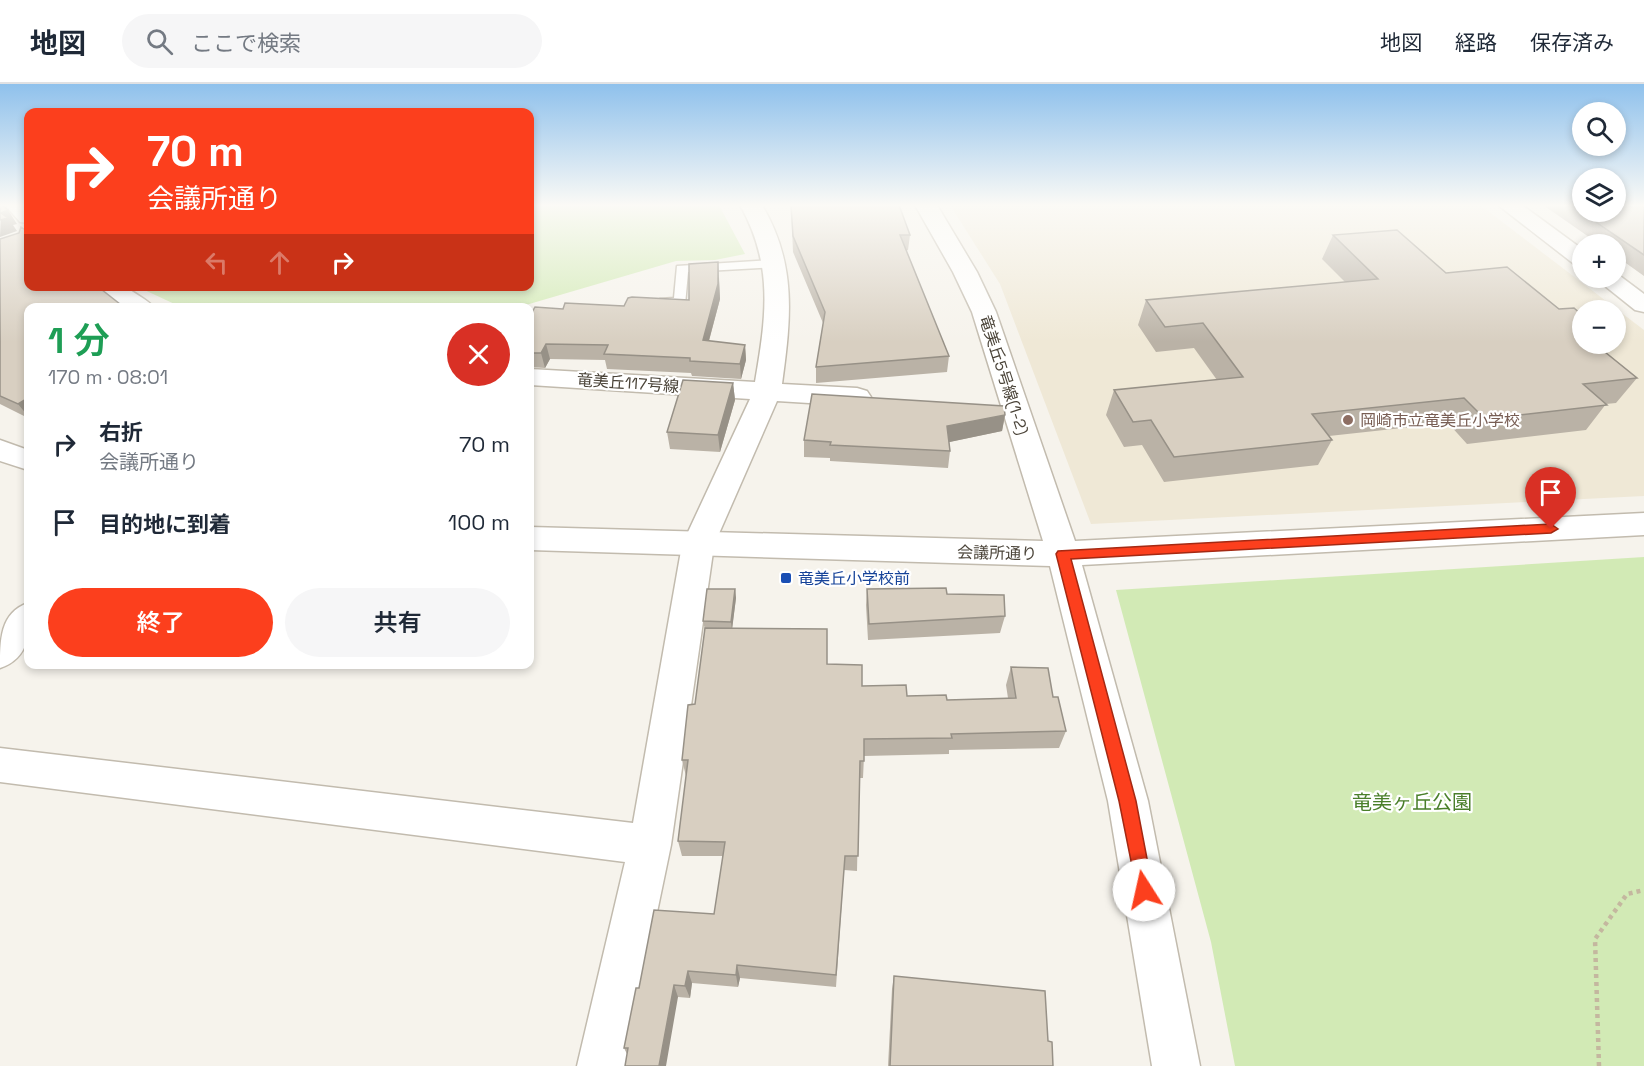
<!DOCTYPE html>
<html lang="ja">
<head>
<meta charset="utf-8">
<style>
	:root { --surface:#fff; --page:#f6f6f7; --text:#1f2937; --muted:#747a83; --line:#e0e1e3; --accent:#fc3f1d }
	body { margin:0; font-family:"Space Grotesk","Noto Sans JP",sans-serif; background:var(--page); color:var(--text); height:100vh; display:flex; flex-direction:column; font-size:22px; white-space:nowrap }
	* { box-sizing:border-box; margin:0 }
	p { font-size:20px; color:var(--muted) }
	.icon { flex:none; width:33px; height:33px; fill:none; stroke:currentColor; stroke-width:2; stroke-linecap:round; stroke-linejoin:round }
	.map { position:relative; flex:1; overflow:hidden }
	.side { position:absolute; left:24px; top:219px; width:510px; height:366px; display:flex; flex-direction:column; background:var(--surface); border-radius:12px; box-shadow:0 3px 9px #0003 }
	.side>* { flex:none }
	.banner { position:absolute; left:24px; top:24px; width:510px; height:183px; border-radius:12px; box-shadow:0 3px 9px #0003; background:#fc3f1d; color:#fff; overflow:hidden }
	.fabs { position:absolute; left:1572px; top:18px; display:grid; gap:12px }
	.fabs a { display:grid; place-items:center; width:54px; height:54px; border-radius:50%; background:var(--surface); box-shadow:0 3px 9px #0003; font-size:30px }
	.pin { position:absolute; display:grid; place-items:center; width:51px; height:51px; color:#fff; margin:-62px -26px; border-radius:50% 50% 50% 0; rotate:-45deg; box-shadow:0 0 6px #0007 }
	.pin .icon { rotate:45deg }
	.me { position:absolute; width:66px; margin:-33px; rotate:350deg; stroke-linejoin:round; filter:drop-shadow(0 0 4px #0008) }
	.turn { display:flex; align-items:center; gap:21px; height:126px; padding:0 24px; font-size:27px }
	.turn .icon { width:78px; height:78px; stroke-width:2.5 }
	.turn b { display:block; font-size:42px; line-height:51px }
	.lanes { display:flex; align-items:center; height:57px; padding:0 24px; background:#0003; justify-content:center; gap:30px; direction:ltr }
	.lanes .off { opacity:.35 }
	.round { display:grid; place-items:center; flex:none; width:63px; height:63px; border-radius:32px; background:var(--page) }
	.summary { display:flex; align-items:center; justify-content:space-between; height:102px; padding:0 24px }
	h1 { font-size:36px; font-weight:600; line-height:45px; color:#1e9e55 }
	.cta { display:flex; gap:12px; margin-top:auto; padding:12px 24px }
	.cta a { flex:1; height:69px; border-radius:36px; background:var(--accent); color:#fff; font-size:24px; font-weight:600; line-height:69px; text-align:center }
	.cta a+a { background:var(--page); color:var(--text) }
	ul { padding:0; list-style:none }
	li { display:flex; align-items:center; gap:18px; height:78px; padding:0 24px }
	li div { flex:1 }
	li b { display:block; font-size:22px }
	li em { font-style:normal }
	header { display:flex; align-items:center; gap:36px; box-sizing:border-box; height:84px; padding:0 30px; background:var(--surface); border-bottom:2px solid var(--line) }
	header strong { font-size:28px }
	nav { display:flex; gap:33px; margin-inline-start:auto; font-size:21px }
	.search { width:420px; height:54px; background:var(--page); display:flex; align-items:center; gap:15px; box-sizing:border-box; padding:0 21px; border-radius:33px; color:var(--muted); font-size:22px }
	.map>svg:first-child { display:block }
	.education { fill:#efe8d6; fill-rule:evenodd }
	.green { fill:#d2eab5 }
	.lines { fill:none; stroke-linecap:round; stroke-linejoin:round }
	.service-casing { stroke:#c2bbae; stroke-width:3 }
	.minor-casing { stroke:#c2bbae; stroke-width:3 }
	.tertiary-casing { stroke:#c2bbae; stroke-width:3 }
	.path { stroke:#c4b79f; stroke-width:4.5; stroke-dasharray:4 4; stroke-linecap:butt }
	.service { fill:#fff; fill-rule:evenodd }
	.minor { fill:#fff; fill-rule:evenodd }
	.tertiary { fill:#fff; fill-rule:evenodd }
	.wall { fill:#bab2a6 }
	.shaded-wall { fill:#979187 }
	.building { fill:#d8cfc1; stroke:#979187; stroke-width:1.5 }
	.route { fill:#fc3f1d; stroke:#a42913; stroke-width:1.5 }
	.education-dot { fill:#8d6e63; stroke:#fff; stroke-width:2 }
	.transit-dot { fill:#1a4fb4; stroke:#fff; stroke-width:2 }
	.labels { text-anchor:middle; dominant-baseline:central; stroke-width:4.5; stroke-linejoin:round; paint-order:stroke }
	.street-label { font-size:16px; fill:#4b4439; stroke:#fff }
	.education-label { font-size:16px; fill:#785e54; stroke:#fff; text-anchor:start }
	.transit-label { font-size:16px; fill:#164399; stroke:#fff; text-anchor:start }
	.near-park-label { font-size:20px; fill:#4a7f2a; stroke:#fff }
</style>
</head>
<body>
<header>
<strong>地図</strong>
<div class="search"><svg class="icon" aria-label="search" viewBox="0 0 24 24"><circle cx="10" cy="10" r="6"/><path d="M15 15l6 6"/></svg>ここで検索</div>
<nav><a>地図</a><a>経路</a><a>保存済み</a></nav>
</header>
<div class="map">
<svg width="1644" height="982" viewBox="0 0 1644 982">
	<rect width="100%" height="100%" fill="#f6f3ec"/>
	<path class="education" d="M 950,121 L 1480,121 L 1644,246 L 1644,412 L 1091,440 L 1000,200 ZM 1582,226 L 1616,226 L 1616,260 L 1582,260 Z"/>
	<path class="green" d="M 530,121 L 719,121 L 745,170 L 715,176 L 676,177 L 519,223 L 181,223 L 138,203 L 530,202 Z
		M 1644,473 L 1644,982 L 1235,982 L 1211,858 L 1116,506 Z"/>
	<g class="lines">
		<g class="service-casing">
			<path id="service" d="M 774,176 L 780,180 L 778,183 L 688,188 L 685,221 L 660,223 L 653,219 L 660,215 L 674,214 L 677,182 Z"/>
		</g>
		<g class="minor-casing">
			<path id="minor" d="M 5,121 L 28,121 L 28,139 L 20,138 Z
				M 740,121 L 762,121 C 797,180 791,234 782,300 L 857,304 L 867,307 L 871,313 L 867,319 L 857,322 L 777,317 L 714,461 L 671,761 L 625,982 L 577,982 L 625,778 L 0,698 L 0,664 L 633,739 L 682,461 L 750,315 L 530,301 L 530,285 L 755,298 C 766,234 774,181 740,121 Z
				M 98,202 L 125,202 C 133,209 150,217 154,224 L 120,224 Z
				M 28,519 C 31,546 30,574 0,584 C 0,556 0,529 28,519 Z"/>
		</g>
		<g class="tertiary-casing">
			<path id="tertiary" d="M 915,121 L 937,121 L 977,188 L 996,228 L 1075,457 L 1644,429 L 1644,451 L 1082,481 L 1148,717 L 1200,982 L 1152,982 L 1108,717 L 1050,482 L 530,466 L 530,443 L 1043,457 L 972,228 L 953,188 Z
				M 1498,121 L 1522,121 L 1582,165 L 1582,182 L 1574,180 Z
				M 1616,189 L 1644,210 L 1644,228 L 1635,226 L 1595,194 L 1616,194 Z
				M 0,356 L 28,366 L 28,386 L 0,377 Z"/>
		</g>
		<path class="path" d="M 1599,982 L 1595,855 L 1627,810 L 1644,806"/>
		<use href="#service" class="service"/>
		<use href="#minor" class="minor"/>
		<use href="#tertiary" class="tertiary"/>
	</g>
	<path class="wall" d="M 791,121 L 910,151 L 908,166 L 906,167 L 949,272 L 947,288 L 816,299 L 816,283 L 823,239 L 793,168 Z
		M 1543,121 L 1644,121 L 1644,192 L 1616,172 L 1616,160 L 1599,160 Z
		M 1333,151 L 1446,189 L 1582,260 L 1608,260 L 1603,266 L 1637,294 L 1616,319 L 1606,320 L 1586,346 L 1467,360 L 1448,339 L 1329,352 L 1332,356 L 1318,381 L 1164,398 L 1142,361 L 1124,363 L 1106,331 L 1114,306 L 1217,296 L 1194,264 L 1156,268 L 1138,241 L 1146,216 L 1345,198 L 1322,175 Z
		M 0,155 L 28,224 L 28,334 L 0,320 Z
		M 719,193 L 720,215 L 709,257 L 745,261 L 746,276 L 741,295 L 692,292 L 691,289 L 607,285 L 605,276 L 550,275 L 545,284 L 530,283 L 530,232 L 563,225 L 624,222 L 689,216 Z
		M 733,299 L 735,316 L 720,368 L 670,365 L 667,348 Z
		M 1005,331 L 1002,347 L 949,358 L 950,367 L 948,384 L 830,377 L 830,374 L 804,373 L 804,356 Z
		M 735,505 L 736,514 L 732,544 L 827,580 L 862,602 L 907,612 L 947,616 L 1008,614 L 1006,601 L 1011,583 L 1053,613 L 1066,647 L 1059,664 L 949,666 L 949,670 L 864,672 L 863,694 L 859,694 L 857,787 L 844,786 L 836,903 L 740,894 L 738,903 L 692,899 L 690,914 L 678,913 L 627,970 L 624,964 L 639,904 L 714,830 L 723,772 L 682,772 L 678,757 L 686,692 L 682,676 L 695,620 L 705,546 L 703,537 Z
		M 867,505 L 947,510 L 1005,532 L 1000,549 L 868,556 L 866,521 Z
		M 894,892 L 1048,957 L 1053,982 L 888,982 L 892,905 Z"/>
	<path class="shaded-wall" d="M 8,126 L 17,140 L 13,141 L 17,147 L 0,153 L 1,129 Z
		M 718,178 L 720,215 L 705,271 L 703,256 Z
		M 546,260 L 550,275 L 545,284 L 541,269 Z
		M 745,261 L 746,276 L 741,295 L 740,280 Z
		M 530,295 L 532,303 L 530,307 Z
		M 733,299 L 735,316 L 720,368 L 718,351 Z
		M 28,314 L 28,332 L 18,320 Z
		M 1005,331 L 1002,347 L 945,359 L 947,342 Z
		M 735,505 L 736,514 L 732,546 L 731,538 Z
		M 737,881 L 740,894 L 738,903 L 736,891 Z
		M 688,887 L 692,899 L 690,914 L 685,902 Z
		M 674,901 L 678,913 L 666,982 L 659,982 Z"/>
	<path class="building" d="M 0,121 L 2,121 L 8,126 L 1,129 L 8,134 L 0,136 Z
		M 791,121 L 899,121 L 910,151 L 900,151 L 949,272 L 816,283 L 825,228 L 793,152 Z
		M 1571,121 L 1582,121 L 1582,128 L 1616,128 L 1616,121 L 1644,121 L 1644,171 Z
		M 21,143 L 28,148 L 28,202 L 97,202 L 125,224 L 28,224 L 28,314 L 18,320 L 0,312 L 0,155 L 19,149 Z
		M 1397,146 L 1446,189 L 1507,183 L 1559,225 L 1574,224 L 1582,231 L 1582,260 L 1595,260 L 1637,294 L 1583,300 L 1607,321 L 1485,335 L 1464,314 L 1312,330 L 1332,356 L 1174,373 L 1151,336 L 1133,338 L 1114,306 L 1243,293 L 1203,239 L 1165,243 L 1146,216 L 1378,195 L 1333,151 Z
		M 718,178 L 718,200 L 703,256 L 745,261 L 740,280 L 690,277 L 690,274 L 604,270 L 608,261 L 546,260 L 541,269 L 530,269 L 530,232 L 535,223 L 563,225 L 565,219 L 624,222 L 628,214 L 632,213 L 689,216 L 689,180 Z
		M 683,296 L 733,299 L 718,351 L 667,348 Z
		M 812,310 L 1004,322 L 1005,331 L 947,342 L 950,367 L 830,361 L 831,358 L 804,356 Z
		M 946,504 L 947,510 L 1004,511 L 1005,532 L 869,540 L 867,505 Z
		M 707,505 L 735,505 L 731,538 L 703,537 Z
		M 705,544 L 827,545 L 827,580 L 862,581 L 862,602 L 906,601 L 907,612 L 946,611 L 947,616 L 1016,614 L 1011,583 L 1048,584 L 1053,613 L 1058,613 L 1066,647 L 951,650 L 952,654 L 864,655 L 864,677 L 860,677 L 858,772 L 845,772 L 836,891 L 737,881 L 736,891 L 688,887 L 685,902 L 674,901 L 659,982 L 625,982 L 628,964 L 624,964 L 636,904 L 639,904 L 654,826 L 714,830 L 725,758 L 678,757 L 688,676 L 682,676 L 688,621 L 695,620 Z
		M 894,892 L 1045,907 L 1048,957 L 1052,958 L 1053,982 L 890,982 Z"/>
	<linearGradient id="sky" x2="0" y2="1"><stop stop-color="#8fc1ec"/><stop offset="0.47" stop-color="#fbfaf6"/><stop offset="1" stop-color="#fbfaf6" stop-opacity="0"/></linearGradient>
	<rect width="1644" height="258" fill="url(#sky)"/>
	<path class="route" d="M 1551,440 L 1558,445 L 1551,449 L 1071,475 L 1136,717 L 1153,806 L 1150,812 L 1144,814 L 1138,812 L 1119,717 L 1056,470 L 1058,467 Z"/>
	<circle class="education-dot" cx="1348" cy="336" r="6"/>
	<rect class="transit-dot" x="780" y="488" width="12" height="12" rx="3"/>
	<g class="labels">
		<g class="street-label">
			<text transform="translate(1004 291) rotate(72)">竜美丘5号線(1-2)</text>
			<text transform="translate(628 299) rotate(4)">竜美丘117号線</text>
			<text transform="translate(997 469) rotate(1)">会議所通り</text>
		</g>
		<g class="education-label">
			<text x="1360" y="336">岡崎市立竜美丘小学校</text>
		</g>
		<g class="transit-label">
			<text x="798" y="494">竜美丘小学校前</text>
		</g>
		<g class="near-park-label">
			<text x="1412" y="718">竜美ヶ丘公園</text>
		</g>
	</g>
</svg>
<div class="fabs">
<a><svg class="icon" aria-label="search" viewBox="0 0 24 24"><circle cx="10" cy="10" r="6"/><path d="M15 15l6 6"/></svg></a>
<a><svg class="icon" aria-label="layers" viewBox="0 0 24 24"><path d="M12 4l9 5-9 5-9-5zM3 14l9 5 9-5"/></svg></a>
<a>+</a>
<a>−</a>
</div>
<div class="pin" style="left:1551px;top:445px;background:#d93025"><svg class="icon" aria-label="arrive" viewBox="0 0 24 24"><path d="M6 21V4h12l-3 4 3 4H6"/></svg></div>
<svg class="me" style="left:1144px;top:806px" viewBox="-20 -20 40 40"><circle r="19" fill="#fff"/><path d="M0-13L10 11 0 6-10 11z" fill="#fc3f1d"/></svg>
<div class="banner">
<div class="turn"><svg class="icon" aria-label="right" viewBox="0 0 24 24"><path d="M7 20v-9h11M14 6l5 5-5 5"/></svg><div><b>70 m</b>会議所通り</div></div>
<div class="lanes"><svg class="icon off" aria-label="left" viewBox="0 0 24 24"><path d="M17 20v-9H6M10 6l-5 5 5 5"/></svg><svg class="icon off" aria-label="ahead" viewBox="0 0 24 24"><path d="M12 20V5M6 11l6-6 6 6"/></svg><svg class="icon" aria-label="right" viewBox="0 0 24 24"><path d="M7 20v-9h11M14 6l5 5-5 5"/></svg></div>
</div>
<section class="side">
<div class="summary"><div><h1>1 分</h1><p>170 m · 08:01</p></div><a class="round" style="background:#d93025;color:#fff"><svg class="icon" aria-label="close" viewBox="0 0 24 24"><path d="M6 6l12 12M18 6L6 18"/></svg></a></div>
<ul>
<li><svg class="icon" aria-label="right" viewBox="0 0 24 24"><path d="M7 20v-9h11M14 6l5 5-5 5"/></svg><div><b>右折</b><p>会議所通り</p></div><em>70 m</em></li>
<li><svg class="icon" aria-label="arrive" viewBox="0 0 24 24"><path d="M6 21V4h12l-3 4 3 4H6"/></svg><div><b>目的地に到着</b></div><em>100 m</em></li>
</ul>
<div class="cta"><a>終了</a><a>共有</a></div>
</section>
</div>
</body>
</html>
